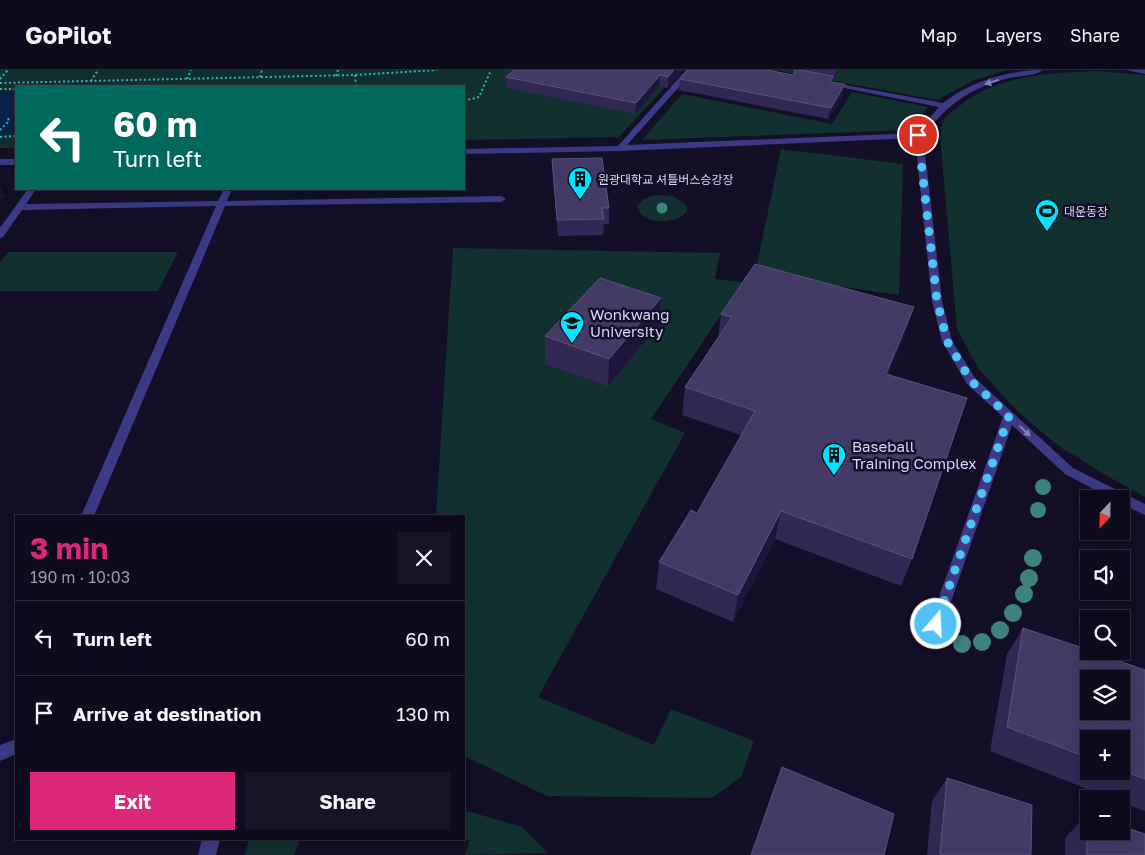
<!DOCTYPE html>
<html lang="en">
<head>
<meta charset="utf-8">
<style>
	:root { --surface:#0e0b1c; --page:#171425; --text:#f1f3f6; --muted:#9b9ba3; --line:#2e2b3b; --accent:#db2777 }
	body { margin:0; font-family:"Golos Text","Noto Sans KR",sans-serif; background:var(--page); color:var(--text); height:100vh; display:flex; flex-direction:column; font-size:19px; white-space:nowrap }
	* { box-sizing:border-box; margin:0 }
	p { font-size:16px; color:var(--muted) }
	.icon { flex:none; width:28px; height:28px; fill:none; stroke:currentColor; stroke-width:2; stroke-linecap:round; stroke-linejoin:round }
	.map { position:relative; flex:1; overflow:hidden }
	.panel { position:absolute; left:15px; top:445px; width:450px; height:325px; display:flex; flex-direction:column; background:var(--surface); border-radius:0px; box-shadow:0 5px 20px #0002,0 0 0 1px var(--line) }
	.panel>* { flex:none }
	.banner { position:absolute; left:15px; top:15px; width:450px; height:105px; border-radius:0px; box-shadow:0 5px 20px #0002,0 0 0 1px var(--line); background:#00695c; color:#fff; overflow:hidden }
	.needle { width:32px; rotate:202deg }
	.buttons { position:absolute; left:1080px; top:420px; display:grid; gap:10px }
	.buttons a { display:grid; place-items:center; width:50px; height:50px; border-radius:0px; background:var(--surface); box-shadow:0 5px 20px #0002,0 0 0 1px var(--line); font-size:25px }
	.pin { position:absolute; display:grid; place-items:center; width:42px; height:42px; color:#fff; margin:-21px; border:2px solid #fff; border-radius:50%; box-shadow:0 1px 5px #0007 }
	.me { position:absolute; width:55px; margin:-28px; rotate:19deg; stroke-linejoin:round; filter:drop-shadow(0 0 4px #0008) }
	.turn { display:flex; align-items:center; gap:18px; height:105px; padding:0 15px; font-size:22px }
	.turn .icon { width:65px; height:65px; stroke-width:2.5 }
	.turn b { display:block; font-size:35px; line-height:42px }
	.round { display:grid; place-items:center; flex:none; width:52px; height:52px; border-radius:0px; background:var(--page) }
	.head { display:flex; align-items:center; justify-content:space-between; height:85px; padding:0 15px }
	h1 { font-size:30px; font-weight:700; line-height:38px; color:var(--accent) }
	.cta { display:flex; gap:10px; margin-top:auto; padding:10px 15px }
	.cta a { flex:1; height:58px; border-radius:0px; background:var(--accent); color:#fff; font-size:20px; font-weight:700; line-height:58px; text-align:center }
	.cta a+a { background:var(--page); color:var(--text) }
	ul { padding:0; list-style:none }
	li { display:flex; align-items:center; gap:15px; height:75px; padding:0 15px; border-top:1px solid var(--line) }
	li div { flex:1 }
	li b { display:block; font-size:19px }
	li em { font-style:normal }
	header { display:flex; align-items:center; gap:30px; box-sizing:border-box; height:70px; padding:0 25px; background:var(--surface); border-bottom:1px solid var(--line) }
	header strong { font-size:24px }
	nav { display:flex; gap:28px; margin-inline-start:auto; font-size:18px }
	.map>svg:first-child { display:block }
	.green { fill:#12302f }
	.water { fill:#0c2248 }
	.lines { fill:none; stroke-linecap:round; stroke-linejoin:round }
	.path { stroke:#2fb8b0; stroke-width:2; stroke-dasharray:2 2.5; stroke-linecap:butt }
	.minor { fill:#3d3a85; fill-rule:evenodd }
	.tree { fill:#3d827b }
	.wall { fill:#312854; fill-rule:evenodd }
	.shaded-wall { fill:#1d163a }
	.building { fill:#433a66; stroke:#5a527e; fill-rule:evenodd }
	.oneway { fill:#837fbc }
	.route { stroke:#4fc3f7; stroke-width:9; stroke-dasharray:0 16.2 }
	.labels { text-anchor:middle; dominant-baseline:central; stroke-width:5; stroke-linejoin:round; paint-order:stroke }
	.far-poi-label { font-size:12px; fill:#d9d4ff; stroke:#130f26; text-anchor:start }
	.poi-label { font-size:15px; fill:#d9d4ff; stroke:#130f26; text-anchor:start }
</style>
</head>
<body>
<header>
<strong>GoPilot</strong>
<nav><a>Map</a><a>Layers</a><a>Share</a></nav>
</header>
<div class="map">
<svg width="1145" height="785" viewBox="0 0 1145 785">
	<rect width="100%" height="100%" fill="#130f26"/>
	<path class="green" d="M 0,0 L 681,0 L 619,67 L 464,70 L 464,16 L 16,16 L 16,78 L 0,78 Z
		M 775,0 L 1007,0 L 972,11 L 937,30 Z
		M 1096,1 L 1145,5 L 1145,427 L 1107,406 L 1056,374 L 1018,342 L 978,298 L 957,259 L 940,66 C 941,62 941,55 943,51 C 945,46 953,41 957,38 C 994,5 1049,3 1096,1 Z
		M 852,22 L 928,37 L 909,60 L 642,70 L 682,24 L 832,54 Z
		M 781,79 L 903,94 L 899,225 L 755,204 Z
		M 656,125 L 672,126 L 684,133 L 687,137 L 687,141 C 677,155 641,156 637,136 L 643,129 Z
		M 453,178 L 720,183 L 715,209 L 743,212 L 651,349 L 685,363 L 538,627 L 654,675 L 671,639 L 754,671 L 741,707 L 712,728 L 547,726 L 464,686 L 464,446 L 436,446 Z
		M 8,182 L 178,182 L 158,221 L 0,221 L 0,193 Z
		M 464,740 L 522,757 L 548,783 L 465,785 L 470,770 L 464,769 Z
		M 249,769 L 300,769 L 294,785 L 245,785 Z"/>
	<path class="water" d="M 0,21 L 16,21 L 16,64 L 0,65 Z"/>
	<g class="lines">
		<path class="path" d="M 355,5 L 356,16
			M 336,6 L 338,0
			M 260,7 L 262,0
			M 0,9 L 8,0
			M 187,9 L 191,0
			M 91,11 L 98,0
			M 0,13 L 355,5 L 437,0
			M 0,19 L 16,19
			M 464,31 L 479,27 L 491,0
			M 0,60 L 9,51 L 7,46
			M 0,67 L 16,66"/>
		<path class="minor" d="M 686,0 L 694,0 L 627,75 L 917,63 L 939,37 L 825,14 L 829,12 L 943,33 C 970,11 1009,0 1043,0 C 1035,6 1019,6 1009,8 C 967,19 951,33 923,65 L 942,231 L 952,271 L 975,308 L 1073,398 L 1145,434 L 1145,445 L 1121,434 L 1121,429 L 1112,429 L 1065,404 L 1012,355 L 943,555 L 941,559 L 936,561 L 931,559 L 929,555 L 1003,347 L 967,314 L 942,271 L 932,231 L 915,68 L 620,81 L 464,84 L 464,79 L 618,76 Z
			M 1126,0 L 1145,0 L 1145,4 Z
			M 0,89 L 16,89 L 16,95 L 0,95 Z
			M 28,119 L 36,119 L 26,134 L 218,131 L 224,119 L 232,119 L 227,131 L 501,126 L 506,129 L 501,132 L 225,136 L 94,446 L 81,446 L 216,136 L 22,140 L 3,167 L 0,168 L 0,158 Z
			M 16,669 L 16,684 L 0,691 L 0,675 Z
			M 202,769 L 220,769 L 216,785 L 198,785 Z"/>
	</g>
	<g class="tree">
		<circle cx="662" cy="138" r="5.5"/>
		<circle cx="1043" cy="417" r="8"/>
		<circle cx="1038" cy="440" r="8"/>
		<circle cx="1033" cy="488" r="9"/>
		<circle cx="1029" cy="508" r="9"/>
		<circle cx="1024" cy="524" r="9"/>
		<circle cx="1013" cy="543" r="9"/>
		<circle cx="1000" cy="560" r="9"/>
		<circle cx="982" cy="572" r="9"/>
		<circle cx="962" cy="574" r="9"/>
	</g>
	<path class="wall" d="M 514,0 L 683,0 L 668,18 L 659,16 L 635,44 L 507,18 L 506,7 Z
		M 795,0 L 838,0 L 834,11 L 832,10 L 832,12 L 843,26 L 828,49 L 679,20 L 680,9 L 793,5 Z
		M 552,89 L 609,138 L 609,154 L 604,154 L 603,165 L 558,166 L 553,105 Z
		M 721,244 L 905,265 L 888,304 L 912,489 L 901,516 L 775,469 L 733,552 L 656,519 L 659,492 L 697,443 L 741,365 L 682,345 L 685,317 L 718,268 Z
		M 659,254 L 608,316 L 545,294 L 545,266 Z
		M 1023,558 L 1145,600 L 1145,741 L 1121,732 L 1121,729 L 1113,729 L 990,681 L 1007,584 ZM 1089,669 L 1121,669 L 1121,701 L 1089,701 Z
		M 947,708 L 1031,785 L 927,785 L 932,731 Z
		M 1086,745 L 1145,785 L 1065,785 L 1065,768 Z"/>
	<path class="shaded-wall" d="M 674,0 L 683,0 L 668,18 L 668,7 Z
		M 836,0 L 838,0 L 834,11 Z
		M 660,5 L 659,16 L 635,44 L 636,33 Z
		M 845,14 L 843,26 L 828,49 L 831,38 Z
		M 0,117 L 5,127 L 0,130 Z
		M 661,228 L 659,254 L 608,316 L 609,289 Z
		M 914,237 L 905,265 L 877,331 L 886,304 Z
		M 781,441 L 775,469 L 733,552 L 738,525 Z"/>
	<path class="building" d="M 514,0 L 674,0 L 668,7 L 660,5 L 636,33 L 506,7 Z
		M 688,0 L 767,0 L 793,5 L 795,0 L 800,0 L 833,6 L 830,12 L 845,14 L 831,38 L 680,9 Z
		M 602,88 L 609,138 L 602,138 L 604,149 L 557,150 L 552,89 Z
		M 755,194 L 914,237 L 886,304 L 967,328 L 912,489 L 781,441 L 738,525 L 659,492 L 691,440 L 697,443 L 755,341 L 685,317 L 732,247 L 721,244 Z
		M 600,208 L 661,228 L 609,289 L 545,266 Z
		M 1023,558 L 1089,580 L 1089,581 L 1091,581 L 1145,600 L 1145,709 L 1121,700 L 1121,669 L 1089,669 L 1089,688 L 1007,657 ZM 1089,609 L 1121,609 L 1121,641 L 1089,641 Z
		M 782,697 L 894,744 L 884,785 L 751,785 Z
		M 947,708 L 1032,735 L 1031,785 L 944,785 L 940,784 Z
		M 1086,745 L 1089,746 L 1089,761 L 1121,761 L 1121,756 L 1145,764 L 1145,785 L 1087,785 Z"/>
	<defs><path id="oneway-solid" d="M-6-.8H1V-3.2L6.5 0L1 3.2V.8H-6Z" transform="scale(1.25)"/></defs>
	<g class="oneway">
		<use href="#oneway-solid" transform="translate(992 12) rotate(162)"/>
		<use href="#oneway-solid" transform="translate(1025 361) rotate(43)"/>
	</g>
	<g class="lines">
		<path class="route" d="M 918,65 L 937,231 L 947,271 L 971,311 L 1009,346 L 936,554"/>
	</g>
	<defs>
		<g id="building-pin" transform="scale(1.25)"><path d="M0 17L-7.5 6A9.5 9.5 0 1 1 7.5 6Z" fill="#00e5ff" stroke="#130f26"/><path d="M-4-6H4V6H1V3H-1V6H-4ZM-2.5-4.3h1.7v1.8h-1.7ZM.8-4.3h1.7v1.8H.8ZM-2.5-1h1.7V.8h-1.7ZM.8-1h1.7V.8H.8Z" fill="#111"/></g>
		<g id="stadium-pin" transform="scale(1.25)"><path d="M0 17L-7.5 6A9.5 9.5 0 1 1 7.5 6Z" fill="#00e5ff" stroke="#130f26"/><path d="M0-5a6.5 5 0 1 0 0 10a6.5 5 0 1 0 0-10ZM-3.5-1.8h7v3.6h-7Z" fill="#111"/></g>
		<g id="university-pin" transform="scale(1.25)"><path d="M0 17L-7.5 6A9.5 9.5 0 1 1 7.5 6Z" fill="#00e5ff" stroke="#130f26"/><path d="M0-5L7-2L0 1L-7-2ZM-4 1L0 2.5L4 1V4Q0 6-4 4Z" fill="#111"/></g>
	</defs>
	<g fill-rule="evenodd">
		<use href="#building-pin" x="580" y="109"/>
		<use href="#stadium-pin" x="1047" y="141"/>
		<use href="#university-pin" x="572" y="253"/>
		<use href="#building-pin" x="834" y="385"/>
	</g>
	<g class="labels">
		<g class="far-poi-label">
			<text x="598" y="109">원광대학교 셔틀버스승강장</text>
			<text x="1064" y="141">대운동장</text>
		</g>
		<g class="poi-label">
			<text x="590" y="244">Wonkwang<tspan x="590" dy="17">University</tspan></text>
			<text x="852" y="376">Baseball<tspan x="852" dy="17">Training Complex</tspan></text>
		</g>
	</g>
</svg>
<div class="buttons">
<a><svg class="needle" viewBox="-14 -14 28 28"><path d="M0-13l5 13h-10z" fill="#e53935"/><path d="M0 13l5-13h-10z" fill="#9b9ba3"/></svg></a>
<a><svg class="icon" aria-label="sound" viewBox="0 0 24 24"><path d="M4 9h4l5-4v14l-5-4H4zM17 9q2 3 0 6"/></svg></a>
<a><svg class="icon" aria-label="search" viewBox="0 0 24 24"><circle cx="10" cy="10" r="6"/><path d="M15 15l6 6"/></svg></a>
<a><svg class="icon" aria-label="layers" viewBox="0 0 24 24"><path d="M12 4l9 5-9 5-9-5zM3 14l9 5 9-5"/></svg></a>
<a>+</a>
<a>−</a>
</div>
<div class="pin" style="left:918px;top:65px;background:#d93025"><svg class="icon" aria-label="arrive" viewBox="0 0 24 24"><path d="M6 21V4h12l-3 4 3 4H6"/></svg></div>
<svg class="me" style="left:936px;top:554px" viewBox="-20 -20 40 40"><circle r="17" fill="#4fc3f7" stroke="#fff" stroke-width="3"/><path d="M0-11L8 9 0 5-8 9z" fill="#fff"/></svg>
<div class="banner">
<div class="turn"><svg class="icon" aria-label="left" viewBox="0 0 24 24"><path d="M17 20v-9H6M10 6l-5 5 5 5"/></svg><div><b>60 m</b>Turn left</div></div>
</div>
<section class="panel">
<div class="head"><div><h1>3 min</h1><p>190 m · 10:03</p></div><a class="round"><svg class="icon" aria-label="close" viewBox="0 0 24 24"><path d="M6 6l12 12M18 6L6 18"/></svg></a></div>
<ul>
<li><svg class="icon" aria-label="left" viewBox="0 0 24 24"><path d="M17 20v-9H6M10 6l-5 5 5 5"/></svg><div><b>Turn left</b></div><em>60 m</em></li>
<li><svg class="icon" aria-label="arrive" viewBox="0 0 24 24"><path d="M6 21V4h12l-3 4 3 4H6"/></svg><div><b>Arrive at destination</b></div><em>130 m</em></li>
</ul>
<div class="cta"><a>Exit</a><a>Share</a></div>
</section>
</div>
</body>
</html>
